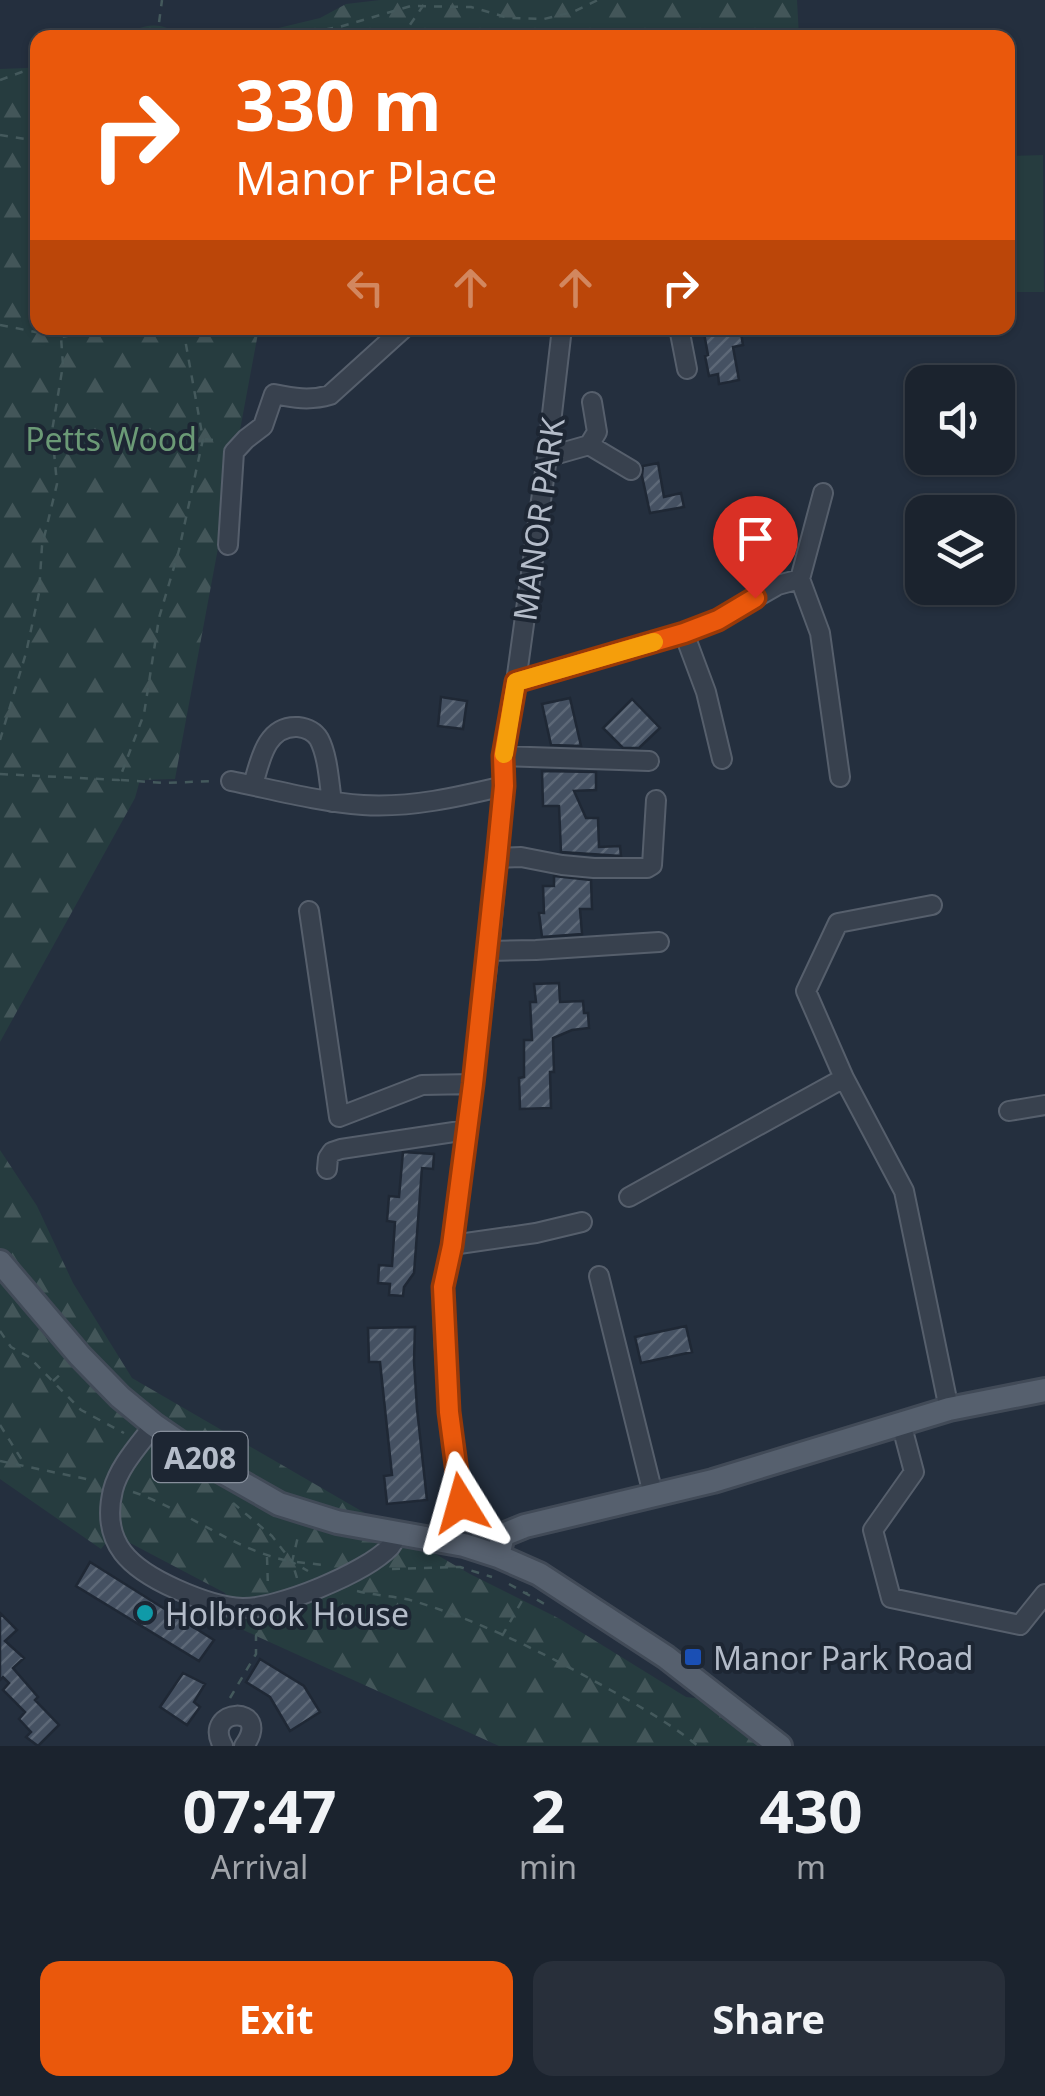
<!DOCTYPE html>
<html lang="en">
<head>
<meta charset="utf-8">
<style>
	:root { --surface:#1b232e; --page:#282f3a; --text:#f1f3f6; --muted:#a0a4aa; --line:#39404a; --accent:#ea580c }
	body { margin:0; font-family:"Noto Sans",sans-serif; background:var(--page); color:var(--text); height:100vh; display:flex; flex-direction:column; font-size:38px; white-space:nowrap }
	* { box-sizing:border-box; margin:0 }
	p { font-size:32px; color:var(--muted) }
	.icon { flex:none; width:55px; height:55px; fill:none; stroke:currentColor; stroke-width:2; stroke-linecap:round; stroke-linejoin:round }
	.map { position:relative; height:1746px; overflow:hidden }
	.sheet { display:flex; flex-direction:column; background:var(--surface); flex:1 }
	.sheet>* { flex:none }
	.banner { position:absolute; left:30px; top:30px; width:985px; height:305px; border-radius:20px; box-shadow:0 2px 8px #0004,0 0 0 2px var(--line); background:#ea580c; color:#fff; overflow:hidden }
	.buttons { position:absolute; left:905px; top:365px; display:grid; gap:20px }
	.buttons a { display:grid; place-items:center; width:110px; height:110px; border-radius:20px; background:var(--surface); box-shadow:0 2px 8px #0004,0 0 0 2px var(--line); font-size:50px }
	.pin { position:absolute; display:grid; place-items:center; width:85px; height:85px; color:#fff; margin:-102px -42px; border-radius:50% 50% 50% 0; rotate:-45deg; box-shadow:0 0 10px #0007 }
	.pin .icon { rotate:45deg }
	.me { position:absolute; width:110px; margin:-55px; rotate:352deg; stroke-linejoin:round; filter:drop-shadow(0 0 8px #0008) }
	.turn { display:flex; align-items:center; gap:35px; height:210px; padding:0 40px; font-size:45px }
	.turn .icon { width:130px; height:130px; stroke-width:2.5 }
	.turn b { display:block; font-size:70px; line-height:85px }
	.lanes { display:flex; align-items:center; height:95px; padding:0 40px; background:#0003; justify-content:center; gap:50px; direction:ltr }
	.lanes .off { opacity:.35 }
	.eta { display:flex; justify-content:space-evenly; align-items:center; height:170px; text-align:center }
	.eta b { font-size:60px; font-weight:700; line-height:70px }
	.cta { display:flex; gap:20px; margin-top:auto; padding:20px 40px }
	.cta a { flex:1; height:115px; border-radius:20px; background:var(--accent); color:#fff; font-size:40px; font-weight:700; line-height:115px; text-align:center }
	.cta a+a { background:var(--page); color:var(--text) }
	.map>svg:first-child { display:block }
	.forest { fill:url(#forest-firs) }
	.pitch { fill:#263c3f }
	.building { fill:url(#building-hatch); stroke:#1f2835; stroke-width:2.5 }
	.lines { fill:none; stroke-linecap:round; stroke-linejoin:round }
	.minor-casing { stroke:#565f6c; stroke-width:22 }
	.major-casing { stroke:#414a57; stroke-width:28 }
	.path { stroke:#44595c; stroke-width:2.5; stroke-dasharray:8 8; stroke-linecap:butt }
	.minor { stroke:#38414e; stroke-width:18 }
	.major { stroke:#56606e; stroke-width:22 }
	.route-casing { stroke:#983908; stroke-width:25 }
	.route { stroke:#ea580c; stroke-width:18 }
	.slow { stroke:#f59e0b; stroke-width:18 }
	.culture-dot { fill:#0f9aa8; stroke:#1d2633; stroke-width:4 }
	.transit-dot { fill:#1a4fb4; stroke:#1d2633; stroke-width:4 }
	.labels { text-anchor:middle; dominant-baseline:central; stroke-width:8; stroke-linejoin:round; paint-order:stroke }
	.shield { fill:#1d2633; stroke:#878f9c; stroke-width:2.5 }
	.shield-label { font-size:30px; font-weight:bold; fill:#b4bcc9 }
	.park-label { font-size:32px; fill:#6b9a76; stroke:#1d2633 }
	.street-label { font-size:32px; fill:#b4bcc9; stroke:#1d2633 }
	.poi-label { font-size:32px; fill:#b4bcc9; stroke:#1d2633; text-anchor:start }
</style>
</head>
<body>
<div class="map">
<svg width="1045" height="1746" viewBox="0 0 1045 1746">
	<defs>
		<pattern id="forest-firs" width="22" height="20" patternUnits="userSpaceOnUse" patternTransform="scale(2.5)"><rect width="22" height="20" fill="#263c3f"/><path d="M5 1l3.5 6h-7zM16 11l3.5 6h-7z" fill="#435659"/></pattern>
		<pattern id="building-hatch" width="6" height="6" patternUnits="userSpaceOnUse" patternTransform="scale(2.5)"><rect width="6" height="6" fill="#455162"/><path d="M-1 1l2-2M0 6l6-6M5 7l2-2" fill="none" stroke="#5d6877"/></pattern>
	</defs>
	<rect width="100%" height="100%" fill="#242f3e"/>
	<path class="forest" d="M 380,0 L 797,0 L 799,37 L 115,37 C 141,28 156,17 180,36 L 266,31 L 320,18 L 346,4 Z
		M 37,64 L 38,328 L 259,328 L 175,779 L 140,780 L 135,798 L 0,1042 L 0,69 L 27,68 Z
		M 0,1150 L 37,1206 L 73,1283 L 132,1378 L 470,1574 L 560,1619 L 686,1697 L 704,1699 L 767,1746 L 499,1746 L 219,1619 L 231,1602 L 225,1593 L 113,1534 L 101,1549 L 0,1479 Z"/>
	<path class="pitch" d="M 1043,155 L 1044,292 L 1008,292 L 1008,156 Z"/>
	<path class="building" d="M 703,328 L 740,328 L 743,345 L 733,347 L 739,380 L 719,384 L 718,374 L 709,376 L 705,356 L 708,355 Z
		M 658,463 L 664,497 L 681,493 L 684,507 L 650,513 L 642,476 L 643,466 Z
		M 441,697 L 467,701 L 463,729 L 438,726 Z
		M 570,698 L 581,746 L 551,745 L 542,704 Z
		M 632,699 L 660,728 L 639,748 L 623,748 L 603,728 Z
		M 542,771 L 596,772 L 596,790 L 574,791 L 586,818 L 598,818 L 599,847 L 620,846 L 621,856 L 561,852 L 559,806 L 543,806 Z
		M 554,876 L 591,880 L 592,909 L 580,909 L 582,934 L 542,937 L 539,913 L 544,913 L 543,886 L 554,886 Z
		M 559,983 L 560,1002 L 583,1001 L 584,1013 L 588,1013 L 589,1028 L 572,1030 L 553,1038 L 554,1072 L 550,1072 L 551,1108 L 520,1109 L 519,1078 L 524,1077 L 524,1040 L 532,1040 L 530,1002 L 536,1002 L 534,984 Z
		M 403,1152 L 434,1154 L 433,1169 L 422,1168 L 414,1273 L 404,1287 L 403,1296 L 389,1295 L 390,1284 L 378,1283 L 379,1265 L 392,1266 L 395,1222 L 387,1221 L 389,1196 L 399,1197 Z
		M 686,1326 L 692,1352 L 641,1363 L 635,1337 Z
		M 415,1327 L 414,1361 L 417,1409 L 427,1500 L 387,1504 L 384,1476 L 392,1475 L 380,1362 L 369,1362 L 368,1328 Z
		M 90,1562 L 214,1640 L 199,1661 L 76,1586 Z
		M 0,1613 L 17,1630 L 5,1641 L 24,1658 L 13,1668 L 38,1697 L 35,1700 L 59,1725 L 38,1746 L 26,1737 L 31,1732 L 19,1719 L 25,1712 L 3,1690 L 9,1683 L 3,1677 L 0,1680 Z
		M 260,1659 L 304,1686 L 320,1712 L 290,1731 L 270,1697 L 246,1682 Z
		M 183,1673 L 205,1684 L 194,1702 L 200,1707 L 187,1725 L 160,1707 Z"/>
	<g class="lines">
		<g class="minor-casing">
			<path id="minor" d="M 679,328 L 687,369
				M 589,445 L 631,470
				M 547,457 L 589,445 L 597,432 L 592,402
				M 228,545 L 234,452 L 246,439 L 263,426 L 274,394 C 293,398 310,401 330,395 L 404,328
				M 800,579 L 820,633 L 840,777
				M 684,633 L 706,692 L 722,759
				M 516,682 L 684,633 L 718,619 L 778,585 L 800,579 L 823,493
				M 503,756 L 649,761
				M 231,781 C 275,790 319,802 363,805 C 411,808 458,797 504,786
				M 253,785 C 260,761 266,725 298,727 C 307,728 314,731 319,739 C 328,756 329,782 332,802
				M 497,858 L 521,857 L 562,865 L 594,868 L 647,868 L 652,865 L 656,800
				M 932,905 L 838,923 L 806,991 L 844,1078 L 904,1191 L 949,1409
				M 309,911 L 339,1117 L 422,1085 L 473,1084
				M 489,951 L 536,950 L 659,942
				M 1009,1111 L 1045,1105
				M 327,1169 L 328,1158 L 332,1152 L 341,1149 L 467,1130
				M 629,1197 L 844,1078
				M 452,1245 L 536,1233 L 582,1222
				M 599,1276 L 653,1494
				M 901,1423 L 914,1472 L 873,1530 L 891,1598 L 1020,1625 L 1045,1594
				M 154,1425 C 140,1444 119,1466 113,1490 C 100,1544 131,1569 176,1589 C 196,1598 219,1607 242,1608 C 278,1609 365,1573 390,1547 C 391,1546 398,1535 398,1534
				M 464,1545 L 449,1412 L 444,1336 L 443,1287 L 452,1245 L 489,951 L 504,786 L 503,756 L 516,682 L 547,457 L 562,328
				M 223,1746 C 201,1707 274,1704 244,1746"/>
		</g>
		<g class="major-casing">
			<path id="major" d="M 0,1262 L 80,1356 L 120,1397 L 154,1425 L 221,1471 L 279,1504 L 337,1522 L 464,1545 L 498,1556 L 539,1574 L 666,1657 L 780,1746
				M 498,1556 L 503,1535 L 525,1526 L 713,1481 L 949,1409 L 1045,1390"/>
		</g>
		<path class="path" d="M 157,38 L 162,0
			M 278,38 L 339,27 L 411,6 L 471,7 L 509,18 L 544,19 L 573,12 L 598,0
			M 401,38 L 427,0
			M 0,80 L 38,66
			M 0,135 L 38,141
			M 0,325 L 61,337 L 114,328
			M 205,439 L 221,441
			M 0,740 L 26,653 L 39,593 L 42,546 L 57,484 L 52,431 L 63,365 L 61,337 L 64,328
			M 0,774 L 119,780 L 144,714 L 159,618 L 179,550 L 203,439 L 183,328
			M 121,780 L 165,783 L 213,781
			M 0,1331 L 11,1347 L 29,1357 L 81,1410 L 124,1433
			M 53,1381 L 64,1371
			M 0,1425 L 25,1465
			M 154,1455 L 160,1466 L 188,1476 L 201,1483
			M 0,1461 L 96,1481
			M 133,1492 C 186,1510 234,1550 289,1561
			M 233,1503 L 272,1536 L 292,1562 L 308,1571
			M 267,1557 L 268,1588
			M 297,1562 L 324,1565
			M 392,1569 L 460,1567 L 492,1577
			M 297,1578 L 292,1562 L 299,1532
			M 509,1584 L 550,1607
			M 357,1591 C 377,1596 398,1596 417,1602 C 485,1623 552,1657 614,1692 C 643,1708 672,1725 698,1746
			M 502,1636 L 527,1592
			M 230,1698 L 256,1654 L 256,1636 L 261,1625"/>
		<use href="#minor" class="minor"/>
		<use href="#major" class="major"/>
	</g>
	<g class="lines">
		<g class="route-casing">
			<path id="route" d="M 461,1503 L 449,1412 L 443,1287 L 452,1246 L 473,1084 L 497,858 L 504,786 L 503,756 L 516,682 L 684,633 L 718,620 L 755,598"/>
		</g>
		<use href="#route" class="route"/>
		<path class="slow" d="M 504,754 L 516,682 L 654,642"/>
	</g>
	<circle class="culture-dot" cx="145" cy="1613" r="10"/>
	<rect class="transit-dot" x="683" y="1647" width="20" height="20" rx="5"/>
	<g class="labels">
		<rect class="shield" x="152.5" y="1432" width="95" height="50" rx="8"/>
		<g class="shield-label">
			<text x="200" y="1457">A208</text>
		</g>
		<g class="park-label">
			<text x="111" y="438">Petts Wood</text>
		</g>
		<g class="street-label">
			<text transform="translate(538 519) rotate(-82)">MANOR PARK</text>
		</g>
		<g class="poi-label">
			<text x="165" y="1613">Holbrook House</text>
			<text x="713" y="1657">Manor Park Road</text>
		</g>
	</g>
</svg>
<div class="buttons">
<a><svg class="icon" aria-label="sound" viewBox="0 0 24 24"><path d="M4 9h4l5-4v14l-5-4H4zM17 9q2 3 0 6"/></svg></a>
<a><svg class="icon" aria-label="layers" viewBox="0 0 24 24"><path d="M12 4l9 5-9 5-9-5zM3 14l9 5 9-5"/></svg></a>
</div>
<div class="pin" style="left:755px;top:598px;background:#d93025"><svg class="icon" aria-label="arrive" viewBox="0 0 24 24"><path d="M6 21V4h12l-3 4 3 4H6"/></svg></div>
<svg class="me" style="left:461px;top:1503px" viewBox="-20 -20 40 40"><path d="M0-17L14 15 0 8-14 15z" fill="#ea580c" stroke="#fff" stroke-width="4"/></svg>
<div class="banner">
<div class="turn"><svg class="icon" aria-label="right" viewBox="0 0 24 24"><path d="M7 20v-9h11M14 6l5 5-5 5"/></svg><div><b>330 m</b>Manor Place</div></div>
<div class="lanes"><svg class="icon off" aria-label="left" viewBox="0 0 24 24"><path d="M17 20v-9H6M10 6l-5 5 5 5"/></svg><svg class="icon off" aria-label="ahead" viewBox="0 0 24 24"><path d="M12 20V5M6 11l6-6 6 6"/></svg><svg class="icon off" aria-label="ahead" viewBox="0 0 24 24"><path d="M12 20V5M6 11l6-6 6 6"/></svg><svg class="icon" aria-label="right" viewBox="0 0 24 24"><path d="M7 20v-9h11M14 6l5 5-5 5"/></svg></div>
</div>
</div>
<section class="sheet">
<div class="eta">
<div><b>07:47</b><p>Arrival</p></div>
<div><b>2</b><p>min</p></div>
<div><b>430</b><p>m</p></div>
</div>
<div class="cta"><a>Exit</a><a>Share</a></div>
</section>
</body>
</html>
